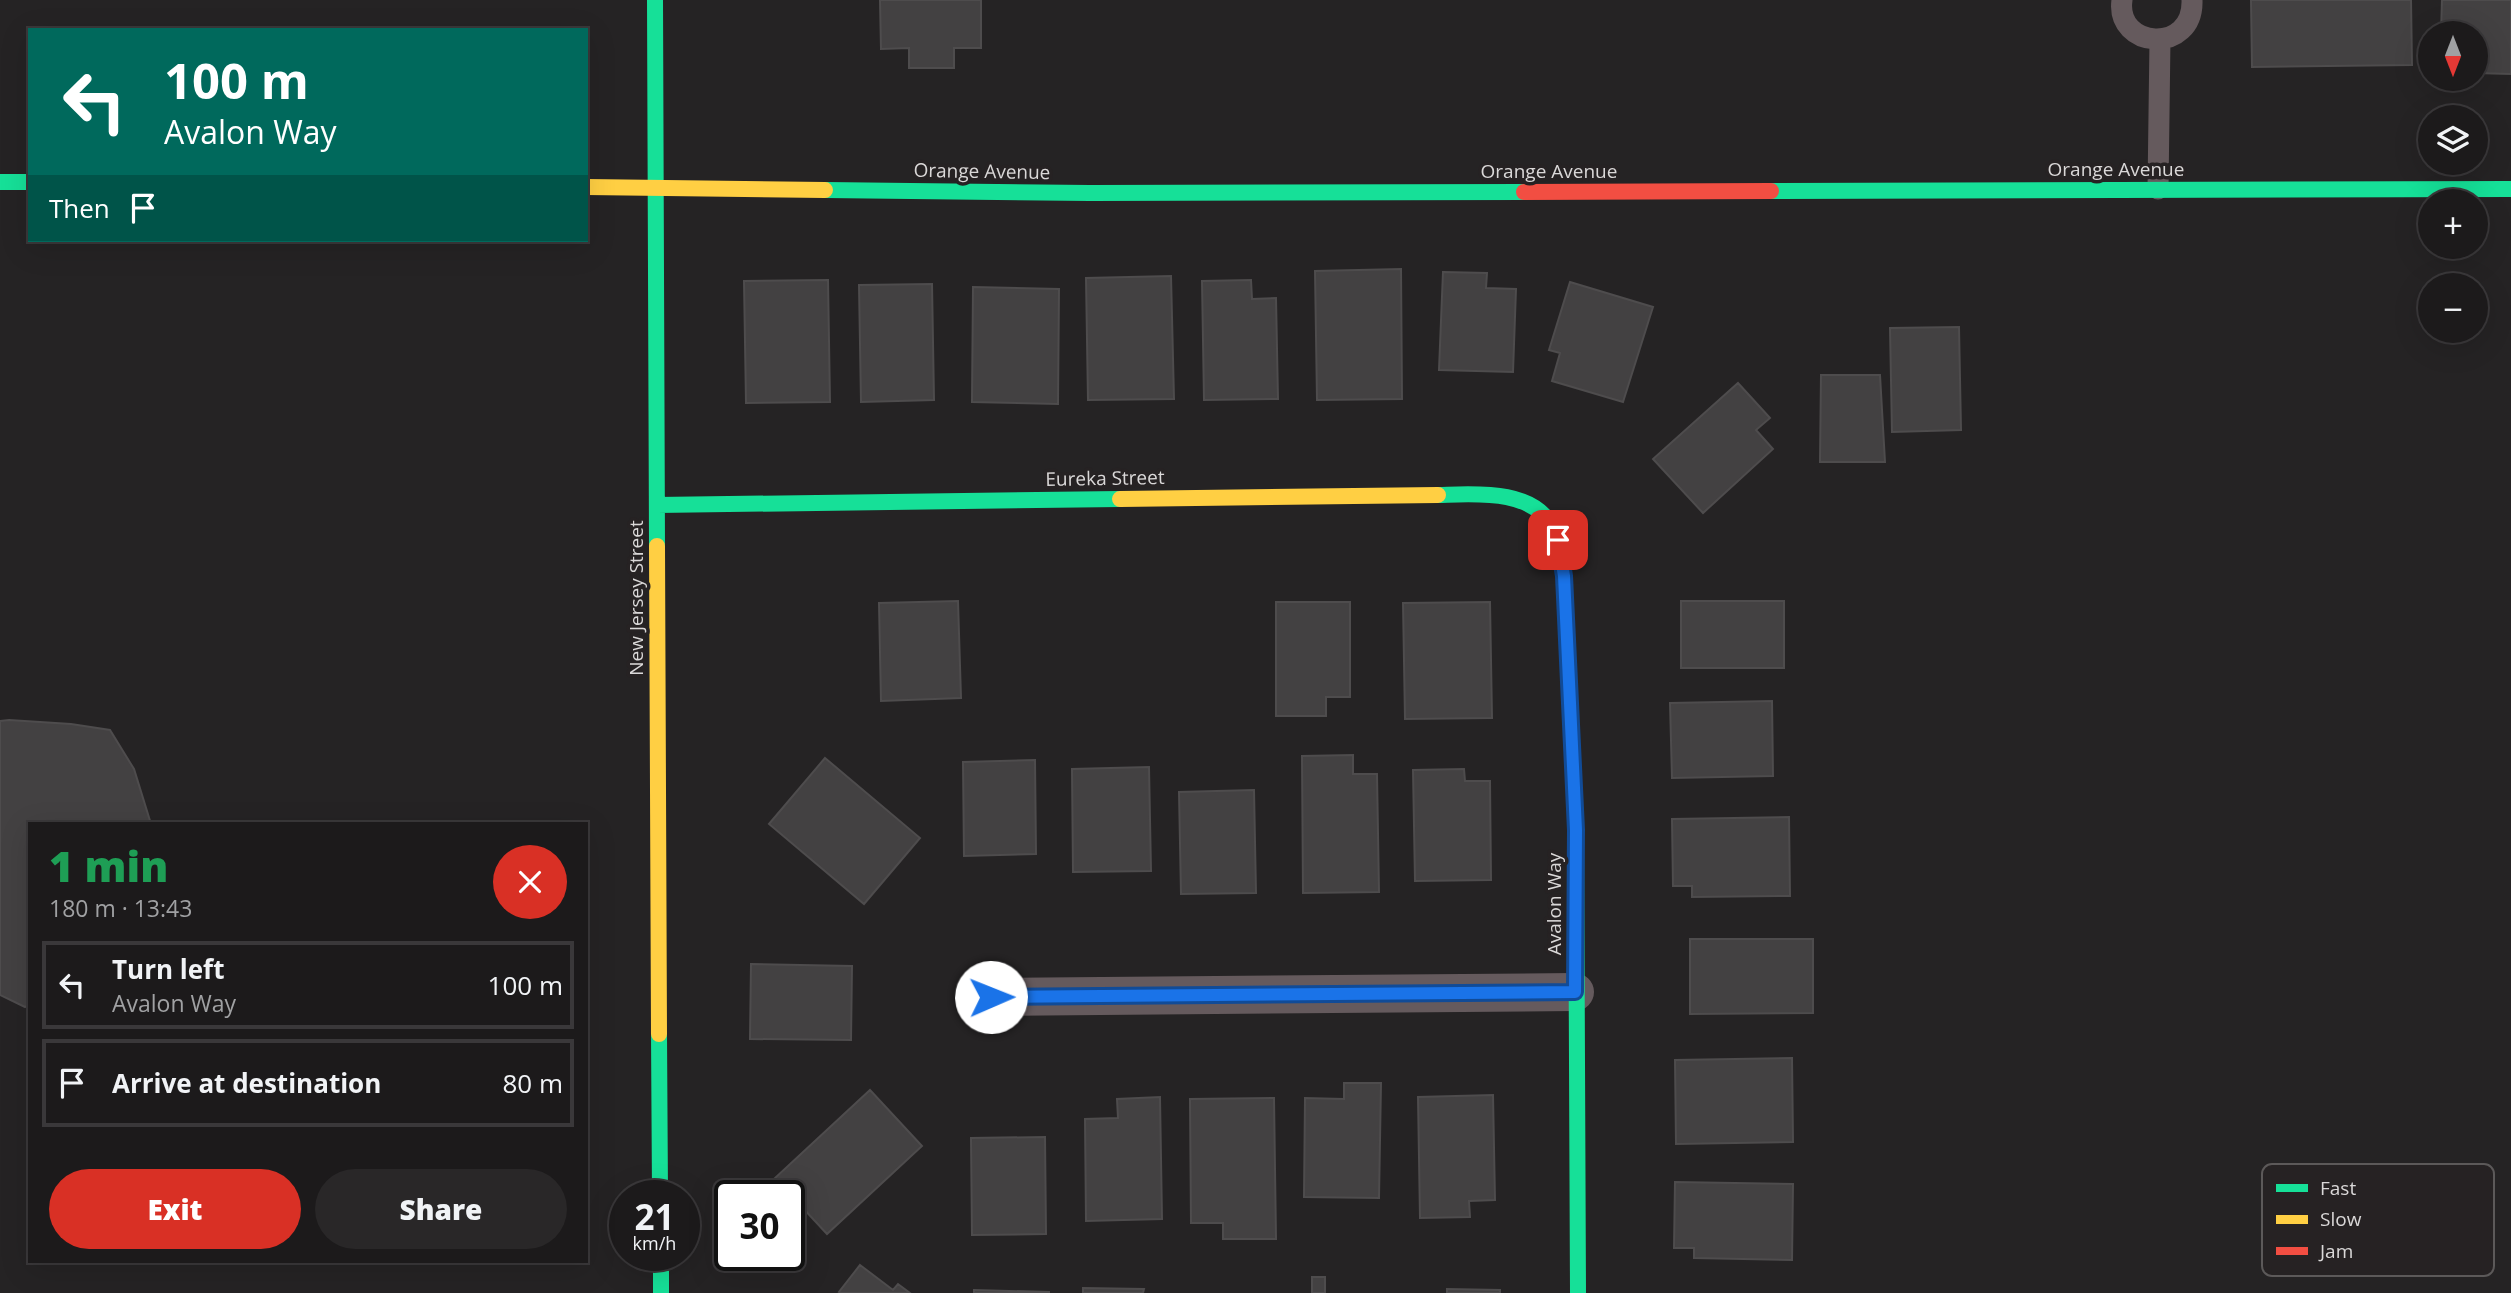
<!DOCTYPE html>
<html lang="en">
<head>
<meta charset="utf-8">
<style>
	:root { --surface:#1c1a1b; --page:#292728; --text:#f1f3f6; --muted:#a0a1a3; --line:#3a383a; --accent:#d93025 }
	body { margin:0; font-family:"Open Sans",sans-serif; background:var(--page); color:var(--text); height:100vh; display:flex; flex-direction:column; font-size:26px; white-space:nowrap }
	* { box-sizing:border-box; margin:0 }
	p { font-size:23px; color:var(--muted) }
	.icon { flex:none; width:38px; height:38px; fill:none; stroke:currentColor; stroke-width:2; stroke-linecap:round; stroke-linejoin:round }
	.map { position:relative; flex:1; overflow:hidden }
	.details { position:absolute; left:28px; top:822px; width:560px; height:441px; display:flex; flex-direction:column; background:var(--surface); border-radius:0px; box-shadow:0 7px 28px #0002,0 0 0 2px var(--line) }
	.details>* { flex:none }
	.top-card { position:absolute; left:28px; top:28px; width:560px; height:214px; border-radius:0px; box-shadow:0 7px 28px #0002,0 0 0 2px var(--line); background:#00695c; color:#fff; overflow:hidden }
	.needle { width:46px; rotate:180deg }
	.controls { position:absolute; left:2418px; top:21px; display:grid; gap:14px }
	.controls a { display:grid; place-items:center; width:70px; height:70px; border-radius:50%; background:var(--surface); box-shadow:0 7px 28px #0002,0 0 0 2px var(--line); font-size:35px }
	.speed { position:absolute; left:609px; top:1180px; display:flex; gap:14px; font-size:35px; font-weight:700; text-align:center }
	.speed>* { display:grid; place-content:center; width:91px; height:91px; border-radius:50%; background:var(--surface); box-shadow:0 7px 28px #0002,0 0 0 2px var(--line); line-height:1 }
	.speed small { font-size:18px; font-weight:400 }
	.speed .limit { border:4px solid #111; border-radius:10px; background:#fff; color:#111 }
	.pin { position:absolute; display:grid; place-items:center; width:60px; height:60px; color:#fff; margin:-30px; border-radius:14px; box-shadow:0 4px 10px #0006 }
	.me { position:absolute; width:77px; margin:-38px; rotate:89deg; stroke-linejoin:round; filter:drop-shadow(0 0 5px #0008) }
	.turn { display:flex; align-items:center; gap:24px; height:147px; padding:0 21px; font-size:32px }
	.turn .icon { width:91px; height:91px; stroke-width:2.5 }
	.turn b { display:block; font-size:49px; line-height:60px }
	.then { display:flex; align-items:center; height:66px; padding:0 21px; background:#0003; gap:14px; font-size:26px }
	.round { display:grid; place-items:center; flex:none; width:74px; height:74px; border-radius:37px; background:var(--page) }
	.summary { display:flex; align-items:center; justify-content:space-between; height:119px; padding:0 21px }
	h1 { font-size:42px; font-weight:800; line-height:52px; color:#1e9e55 }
	.button { display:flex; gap:14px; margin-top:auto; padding:14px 21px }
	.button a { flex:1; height:80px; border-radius:42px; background:var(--accent); color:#fff; font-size:28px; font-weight:800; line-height:80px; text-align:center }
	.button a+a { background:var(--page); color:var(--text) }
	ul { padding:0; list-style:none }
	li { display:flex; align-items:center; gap:21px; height:88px; margin:0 14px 10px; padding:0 7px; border:4px solid var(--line); border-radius:0px }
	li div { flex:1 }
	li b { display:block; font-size:26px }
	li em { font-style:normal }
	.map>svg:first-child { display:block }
	.building { fill:#434142; stroke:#4e4c4d; stroke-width:2 }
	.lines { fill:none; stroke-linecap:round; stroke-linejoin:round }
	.lane { stroke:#655a5d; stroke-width:21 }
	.street { stroke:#655a5d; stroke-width:38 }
	.fast { stroke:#16e098; stroke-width:16 }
	.slow { stroke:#ffcf43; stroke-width:16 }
	.jam { stroke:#f24e42; stroke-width:16 }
	.route-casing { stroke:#114b97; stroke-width:18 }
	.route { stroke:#1a73e8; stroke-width:12 }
	.labels { text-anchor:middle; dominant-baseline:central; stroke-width:7; stroke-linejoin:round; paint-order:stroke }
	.street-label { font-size:19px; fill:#dad8d8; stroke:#262223 }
	.key { fill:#262223; stroke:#5c5959; stroke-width:2 }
	.key-label { font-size:19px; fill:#dad8d8 }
</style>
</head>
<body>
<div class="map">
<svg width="2511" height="1293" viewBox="0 0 2511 1293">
	<rect width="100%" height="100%" fill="#252324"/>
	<path class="building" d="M 880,0 L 981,0 L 981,48 L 954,48 L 954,68 L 909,68 L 909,48 L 881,49 Z
		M 2251,0 L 2411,0 L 2412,65 L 2252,67 Z
		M 2442,0 L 2511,0 L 2511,74 L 2476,73 L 2476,33 L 2441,33 Z
		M 1401,269 L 1402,399 L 1317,400 L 1315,271 Z
		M 1443,272 L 1487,273 L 1486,288 L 1516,289 L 1513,372 L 1439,370 Z
		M 1171,276 L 1174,399 L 1088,400 L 1086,278 Z
		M 828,280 L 830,402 L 746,403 L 744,281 Z
		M 1251,280 L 1252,299 L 1276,298 L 1278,399 L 1204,400 L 1202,281 Z
		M 1570,282 L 1653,307 L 1623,402 L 1552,381 L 1560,353 L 1549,350 Z
		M 932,284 L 934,400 L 861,402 L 859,285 Z
		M 973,287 L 1059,289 L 1058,404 L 972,402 Z
		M 1959,327 L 1961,430 L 1892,432 L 1890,328 Z
		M 1821,375 L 1880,375 L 1885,462 L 1820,462 Z
		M 1738,383 L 1770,418 L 1756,430 L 1773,449 L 1703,513 L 1653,459 Z
		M 958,601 L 961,698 L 881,701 L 879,603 Z
		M 1681,601 L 1784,601 L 1784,668 L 1681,668 Z
		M 1276,602 L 1350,602 L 1350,697 L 1326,697 L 1326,716 L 1276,716 Z
		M 1490,602 L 1492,718 L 1405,719 L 1403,603 Z
		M 1772,701 L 1773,776 L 1672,778 L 1670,703 Z
		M 9,720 L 71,724 L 110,730 L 134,769 L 151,824 L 30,824 L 30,1004 L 25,1007 L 0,995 L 0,721 Z
		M 1353,755 L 1353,774 L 1377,774 L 1379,892 L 1303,893 L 1302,756 Z
		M 825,758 L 920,838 L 864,904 L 769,824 Z
		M 1035,760 L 1036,854 L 964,856 L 963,762 Z
		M 1149,767 L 1151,871 L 1073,872 L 1072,769 Z
		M 1464,769 L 1465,781 L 1490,781 L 1491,880 L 1415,881 L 1413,770 Z
		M 1254,790 L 1256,893 L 1181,894 L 1179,792 Z
		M 1789,817 L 1790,896 L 1692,897 L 1692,886 L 1673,886 L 1672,819 Z
		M 1690,939 L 1813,939 L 1813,1013 L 1690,1014 Z
		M 751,964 L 852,966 L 851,1040 L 750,1039 Z
		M 1792,1058 L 1793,1142 L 1676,1144 L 1675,1060 Z
		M 1344,1083 L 1381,1083 L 1379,1198 L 1304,1197 L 1305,1098 L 1344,1099 Z
		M 870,1090 L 922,1146 L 827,1234 L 775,1178 Z
		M 1493,1095 L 1495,1200 L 1469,1201 L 1470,1217 L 1420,1218 L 1418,1097 Z
		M 1160,1097 L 1162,1219 L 1086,1221 L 1085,1119 L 1118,1118 L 1117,1099 Z
		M 1274,1098 L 1276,1239 L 1223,1239 L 1223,1223 L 1191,1223 L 1190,1099 Z
		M 1045,1137 L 1046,1234 L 972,1235 L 971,1138 Z
		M 1675,1182 L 1793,1184 L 1792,1260 L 1694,1258 L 1694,1248 L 1674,1248 Z
		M 860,1265 L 893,1290 L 898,1284 L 910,1293 L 841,1293 L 839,1292 Z
		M 1312,1277 L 1325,1277 L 1325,1293 L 1312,1293 Z
		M 1083,1288 L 1144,1289 L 1143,1293 L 1083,1293 Z
		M 1447,1289 L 1500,1290 L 1500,1293 L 1447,1293 Z
		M 974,1290 L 1049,1292 L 1049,1293 L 974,1293 Z"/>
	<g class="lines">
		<path class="lane" d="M 2122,0 C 2115,49 2194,55 2192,0
			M 2158,189 L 2160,39"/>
		<path class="street" d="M 991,997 L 1575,992"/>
		<path class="fast" d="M 655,0 L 657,546
			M 0,182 L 30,182
			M 825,190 L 1090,193 L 1524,192
			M 1771,191 L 2511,189
			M 1438,495 C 1474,494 1533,488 1553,528 C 1560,543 1562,560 1564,576 L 1576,830 L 1578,1293
			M 657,505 L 1120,499
			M 659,1034 L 660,1195
			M 661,1255 L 661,1293"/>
		<path class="slow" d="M 586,187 L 825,190
			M 1120,499 L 1438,495
			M 657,546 L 659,1034"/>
		<path class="jam" d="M 1524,192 L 1771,191"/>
	</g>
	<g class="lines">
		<g class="route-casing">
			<path id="route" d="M 991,997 L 1575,992 L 1576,830 L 1564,576 L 1558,540"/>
		</g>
		<use href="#route" class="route"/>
	</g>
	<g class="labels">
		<g class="street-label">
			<text x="2116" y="169">Orange Avenue</text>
			<text transform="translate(982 171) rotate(1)">Orange Avenue</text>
			<text x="1549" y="171">Orange Avenue</text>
			<text transform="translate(1105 478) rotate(-1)">Eureka Street</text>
			<text transform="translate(636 598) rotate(-90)">New Jersey Street</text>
			<text transform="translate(1554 904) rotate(-90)">Avalon Way</text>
		</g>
	</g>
	<rect x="2262" y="1164" width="232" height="112" rx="10" class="key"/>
	<rect x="2276" y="1184" width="32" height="8" fill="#16e098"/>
	<rect x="2276" y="1215" width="32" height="9" fill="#ffcf43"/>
	<rect x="2276" y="1247" width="32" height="8" fill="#f24e42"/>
	<g class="key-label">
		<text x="2320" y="1195">Fast</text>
		<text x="2320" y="1226">Slow</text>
		<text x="2320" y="1258">Jam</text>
	</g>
</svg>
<div class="controls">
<a><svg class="needle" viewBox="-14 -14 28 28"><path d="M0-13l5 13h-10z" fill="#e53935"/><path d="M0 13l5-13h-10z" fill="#a0a1a3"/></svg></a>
<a><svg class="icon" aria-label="layers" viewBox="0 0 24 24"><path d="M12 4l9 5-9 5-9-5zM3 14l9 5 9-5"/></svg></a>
<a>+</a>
<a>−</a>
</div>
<div class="speed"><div>21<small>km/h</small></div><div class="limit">30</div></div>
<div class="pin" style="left:1558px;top:540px;background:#d93025"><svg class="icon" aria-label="arrive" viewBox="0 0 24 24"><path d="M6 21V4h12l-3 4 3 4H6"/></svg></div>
<svg class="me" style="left:991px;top:997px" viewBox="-20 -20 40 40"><circle r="19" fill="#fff"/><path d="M0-13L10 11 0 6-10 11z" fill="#1a73e8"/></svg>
<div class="top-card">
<div class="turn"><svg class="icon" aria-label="left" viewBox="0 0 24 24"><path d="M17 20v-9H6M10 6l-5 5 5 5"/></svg><div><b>100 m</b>Avalon Way</div></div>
<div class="then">Then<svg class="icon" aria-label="arrive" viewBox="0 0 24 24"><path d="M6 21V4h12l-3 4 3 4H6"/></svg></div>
</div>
<section class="details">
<div class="summary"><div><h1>1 min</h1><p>180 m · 13:43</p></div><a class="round" style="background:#d93025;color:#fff"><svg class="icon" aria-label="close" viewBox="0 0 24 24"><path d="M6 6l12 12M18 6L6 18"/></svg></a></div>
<ul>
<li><svg class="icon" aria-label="left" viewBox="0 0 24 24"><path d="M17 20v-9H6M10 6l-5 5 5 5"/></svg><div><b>Turn left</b><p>Avalon Way</p></div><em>100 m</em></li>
<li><svg class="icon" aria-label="arrive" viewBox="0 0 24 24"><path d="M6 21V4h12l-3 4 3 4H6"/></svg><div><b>Arrive at destination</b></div><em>80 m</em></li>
</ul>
<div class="button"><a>Exit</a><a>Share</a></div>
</section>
</div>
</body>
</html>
